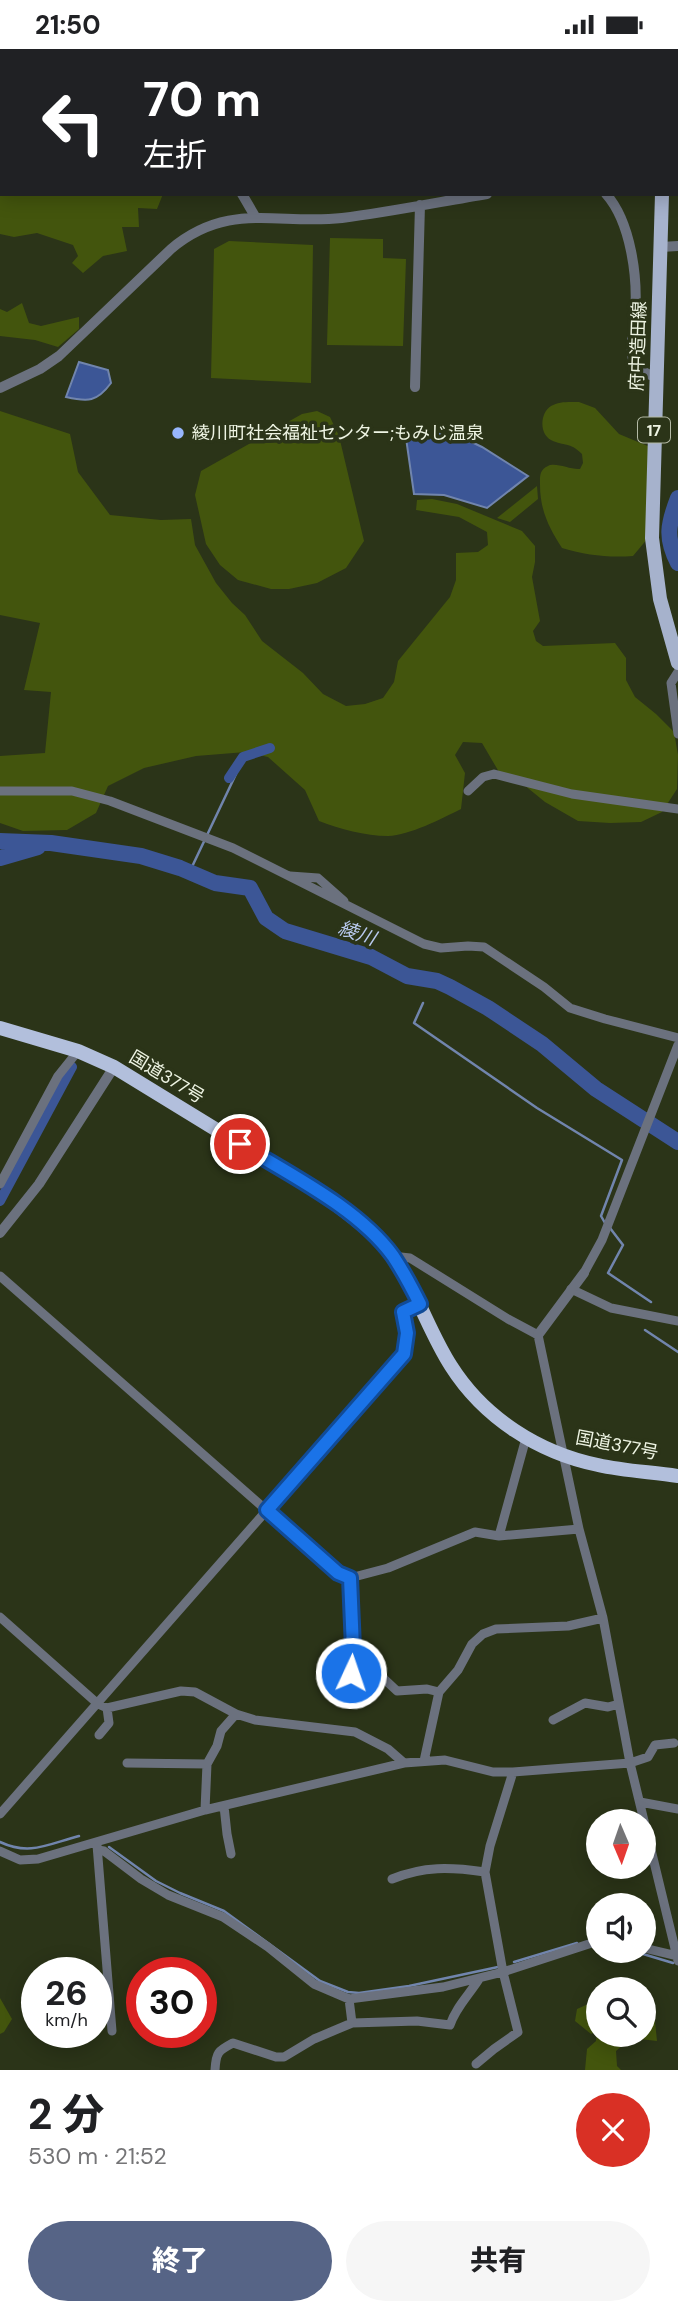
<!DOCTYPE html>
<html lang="ja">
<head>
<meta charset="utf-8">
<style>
	:root { --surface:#fff; --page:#f6f6f6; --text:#202124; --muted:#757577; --accent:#566486 }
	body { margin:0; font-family:"DM Sans","Noto Sans JP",sans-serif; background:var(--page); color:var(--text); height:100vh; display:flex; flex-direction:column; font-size:26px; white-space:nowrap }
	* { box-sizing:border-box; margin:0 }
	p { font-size:23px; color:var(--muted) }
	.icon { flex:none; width:38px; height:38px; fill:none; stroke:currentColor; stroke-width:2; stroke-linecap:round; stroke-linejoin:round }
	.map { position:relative; height:2021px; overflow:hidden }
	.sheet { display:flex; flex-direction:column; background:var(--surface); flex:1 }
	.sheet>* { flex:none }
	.banner { position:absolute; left:0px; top:0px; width:679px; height:147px; box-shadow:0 4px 18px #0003; background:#202124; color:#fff; overflow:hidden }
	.needle { width:46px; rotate:178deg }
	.controls { position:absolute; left:586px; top:1760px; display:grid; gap:14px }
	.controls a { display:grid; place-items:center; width:70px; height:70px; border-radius:50%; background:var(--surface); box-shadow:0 4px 18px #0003; font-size:35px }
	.speed { position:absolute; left:21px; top:1908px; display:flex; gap:14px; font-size:35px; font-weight:700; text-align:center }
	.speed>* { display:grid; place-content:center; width:91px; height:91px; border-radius:50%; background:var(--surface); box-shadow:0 4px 18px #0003; line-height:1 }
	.speed small { font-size:18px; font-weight:400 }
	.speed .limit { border:10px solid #d22; background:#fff; color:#111 }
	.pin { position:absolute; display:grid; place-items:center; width:60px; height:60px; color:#fff; margin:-30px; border:4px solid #fff; border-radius:50%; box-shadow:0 2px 7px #0007 }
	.me { position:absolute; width:77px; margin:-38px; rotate:3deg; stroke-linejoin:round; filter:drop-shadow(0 0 5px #0008) }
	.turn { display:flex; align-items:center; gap:24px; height:147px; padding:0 28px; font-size:32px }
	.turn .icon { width:91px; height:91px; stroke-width:2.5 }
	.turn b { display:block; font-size:49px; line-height:60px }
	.round { display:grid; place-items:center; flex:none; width:74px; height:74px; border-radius:37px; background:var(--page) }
	.headline { display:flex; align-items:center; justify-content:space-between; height:119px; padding:0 28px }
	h1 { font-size:42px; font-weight:800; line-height:52px }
	.primary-button { display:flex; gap:14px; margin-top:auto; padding:14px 28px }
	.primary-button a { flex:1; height:80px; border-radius:42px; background:var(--accent); color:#fff; font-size:28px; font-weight:800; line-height:80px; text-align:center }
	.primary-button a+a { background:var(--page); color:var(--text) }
	.status { display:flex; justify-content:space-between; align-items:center; height:49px; padding:0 35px; background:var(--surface); direction:ltr }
	.status svg { height:19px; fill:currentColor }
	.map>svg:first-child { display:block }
	.green { fill:#43550d }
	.water { fill:#3c5696; stroke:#7185ad; stroke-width:2 }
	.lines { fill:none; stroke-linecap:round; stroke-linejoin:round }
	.stream { stroke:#7185ad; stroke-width:2.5 }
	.canal { stroke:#3c5696; stroke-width:10 }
	.river { stroke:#3c5696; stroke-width:16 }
	.minor { stroke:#6b717e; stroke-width:9 }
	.tertiary { stroke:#6b717e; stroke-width:10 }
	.primary { stroke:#a6b2cc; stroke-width:14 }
	.trunk { stroke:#b2bfdc; stroke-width:14 }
	.route-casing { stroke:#114b97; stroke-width:18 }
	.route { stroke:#1a73e8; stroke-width:12 }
	.poi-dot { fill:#97b6fd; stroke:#2b3418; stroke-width:2.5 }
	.labels { text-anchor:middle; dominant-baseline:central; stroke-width:7; stroke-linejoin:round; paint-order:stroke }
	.shield { fill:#2b3418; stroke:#b4baa6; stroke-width:2 }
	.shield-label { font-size:16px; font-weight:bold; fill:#eef4e3 }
	.street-label { font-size:18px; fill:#eef4e3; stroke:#2b3418 }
	.poi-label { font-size:18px; fill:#eef4e3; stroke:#2b3418; text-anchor:start }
	.water-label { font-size:19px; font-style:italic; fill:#b9caef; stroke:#2b3418 }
</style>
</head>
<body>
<div class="status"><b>21:50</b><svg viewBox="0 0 49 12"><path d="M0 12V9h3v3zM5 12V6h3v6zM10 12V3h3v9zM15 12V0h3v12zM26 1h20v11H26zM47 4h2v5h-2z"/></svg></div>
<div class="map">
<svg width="678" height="2021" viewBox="0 0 678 2021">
	<rect width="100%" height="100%" fill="#2b3418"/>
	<path class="green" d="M 151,0 L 384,0 L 384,2 L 152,2 Z
		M 0,117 L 2,117 L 2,145 L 163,145 L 157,160 L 138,159 L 139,178 L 122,178 L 127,202 L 103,207 L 83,224 L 72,214 L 78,207 L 73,196 L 37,184 L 14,188 L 0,185 Z
		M 330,189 L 383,190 L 383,209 L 406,210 L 403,297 L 327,296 Z
		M 229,192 L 313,196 L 311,334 L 211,329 L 214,200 Z
		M 22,254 L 29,274 L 41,277 L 79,268 L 79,280 L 58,298 L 35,291 L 0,287 L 0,260 L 7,263 Z
		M 579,353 L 595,359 L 619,385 L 650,398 L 648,489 L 633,507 C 608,509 586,506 562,499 C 549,479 540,461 540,436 C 540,428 539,421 548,417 C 556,413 570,421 580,420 L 583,414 L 582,405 C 569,392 565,398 551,391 C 539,385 540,364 551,357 C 559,352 570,353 579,353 Z
		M 0,362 L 70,385 L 78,423 L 110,466 L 161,471 L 191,470 L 195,496 L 216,534 L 232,554 L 245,566 L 262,592 L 303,624 L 323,645 L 346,657 L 365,655 L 383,649 L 394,633 L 398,612 L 450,548 L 456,531 L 456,504 L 478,503 L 488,496 L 487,483 L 459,468 L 416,461 L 417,451 L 432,450 L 457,455 L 522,482 L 535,497 L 535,513 L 532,528 L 540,572 L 533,582 L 536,592 L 543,597 L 615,594 L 626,609 L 626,631 L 635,648 L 656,665 L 674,683 L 678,706 L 677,740 L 662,763 L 641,773 L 610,774 L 578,772 L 545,753 L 518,731 L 499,723 L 482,694 L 463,693 L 455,706 L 465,724 L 461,760 C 441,770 410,786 388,787 C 365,787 340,780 319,772 L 305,741 L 268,708 L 246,703 L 196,707 L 144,719 L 108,737 L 96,764 L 67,781 L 23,782 L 0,774 L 0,707 L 45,704 L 51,643 L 24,641 L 40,574 L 0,566 Z
		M 317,362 L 330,368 L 339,387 L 364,492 L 346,519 L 317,534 L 289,540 L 271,540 L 238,531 L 220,516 L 206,495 L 195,446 L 201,422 L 302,365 Z
		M 537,437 L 538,450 L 510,473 L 497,469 Z
		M 0,1949 L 12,1970 L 4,1983 L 0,1985 Z
		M 586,1956 L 598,1956 L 598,1986 L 644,1986 L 644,1971 L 655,1972 L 657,1992 L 631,1989 L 616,2002 L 617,2017 L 621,2021 L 585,2021 L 587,2000 L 596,1992 L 597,1982 L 591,1985 L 575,1972 L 577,1960 Z"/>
	<path class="water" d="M 79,313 L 108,321 L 111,334 C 97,353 88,353 66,348 Z
		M 436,384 L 459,387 L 482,398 L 528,427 L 487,459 L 444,446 L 414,445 L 406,389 L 418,385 Z"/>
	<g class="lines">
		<path class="stream" d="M 190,822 L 236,725 L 236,717
			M 423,954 L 414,974 L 537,1059 L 622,1111 L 601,1167 L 605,1174
			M 610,1179 L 623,1196 L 608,1224 L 651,1253
			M 645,1281 L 678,1303
			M 0,1793 C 30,1807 48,1795 79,1787
			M 109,1798 L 156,1832 L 180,1844 L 224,1862 L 320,1932 L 348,1943 L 359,1944 L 409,1937 L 498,1918
			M 633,1902 L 673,1914
			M 514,1913 L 577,1894"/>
		<path class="canal" d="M 229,729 L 243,708 L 270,699
			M 0,1152 L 72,1018"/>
		<path class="river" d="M 678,449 C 668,475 665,489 678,514
			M 0,792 L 51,794 L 141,807 L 180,819 L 215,834 L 250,839 L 266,869 L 285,882 L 371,908 L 407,927 L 437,932 L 450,938 L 488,959 L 542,995 L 596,1040 L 678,1093
			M 0,809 L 38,798"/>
		<path class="minor" d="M 678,623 L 671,634 L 678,685
			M 0,742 L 72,742 L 110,752 L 233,799 L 424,895 L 441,899 L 468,897 L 484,898 L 544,938 L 570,959 L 605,970 L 678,989
			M 468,742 L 483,728 L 494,725 L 572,745 L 678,760
			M 290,827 L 318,829 L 344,852
			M 0,1135 L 58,1027 L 78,1002
			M 392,1207 L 410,1209 L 508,1270 L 538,1286 L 579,1480 L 603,1569 L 630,1714 L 678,1912
			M 584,1224 L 602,1191 L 678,996
			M 0,1227 L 338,1524 L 350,1529 L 388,1519 L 475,1483 L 499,1487 L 579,1480
			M 571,1240 L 611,1259 L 678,1272
			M 499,1487 L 526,1389
			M 350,1529 L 353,1599 L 351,1624 L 381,1627 L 397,1642 L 427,1640 L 439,1643
			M 0,1568 L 98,1655 L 107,1659 L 181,1642 L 195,1643 L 236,1665 L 255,1671 L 355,1683 L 388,1700 L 404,1714
			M 553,1671 L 585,1654 L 608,1658 L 619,1655
			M 99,1686 L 109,1674 L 107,1659
			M 424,1712 L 439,1643 L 458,1621 L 472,1595 L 483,1585 L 496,1580 L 568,1577 L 603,1569
			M 127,1714 L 207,1715
			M 640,1753 L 678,1760
			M 224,1757 L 227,1785 L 231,1805
			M 205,1761 L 207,1715 L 217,1697 L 221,1682 L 236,1665
			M 0,1765 L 404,1305 L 407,1284 L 403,1263 L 420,1255
			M 97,1796 L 112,1982
			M 98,1801 L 104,1802 L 141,1830 L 168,1846 L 223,1868 L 268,1898 L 314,1935 L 349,1950 L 443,1938 L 503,1923 L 598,1892
			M 0,1802 L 20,1811 L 38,1810 L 205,1761 L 404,1714 L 445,1711 L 493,1723 L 513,1723 L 630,1714 L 648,1708 L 655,1696 L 674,1694
			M 392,1830 C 424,1817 450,1818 485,1823
			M 644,1899 L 677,1907
			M 349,1950 L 352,1974
			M 476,2015 L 494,2000 L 518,1983 L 503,1923 L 485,1823 L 490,1797 L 513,1723
			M 215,2021 C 216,2003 218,2002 233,1994 L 276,2008 L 284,2008 L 314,1990 L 352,1974 L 417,1972 L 450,1976 C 456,1958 469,1946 479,1930"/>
		<path class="tertiary" d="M 133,0 L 134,2
			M 242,145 L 256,169
			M 606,145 C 631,173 638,229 635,265 C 634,276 629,304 634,313 C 639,322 647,325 656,328
			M 661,198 L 678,197
			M 415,338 L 420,156
			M 0,339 L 40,320 L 59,307 L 171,200 C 228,152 277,176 342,169 C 390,163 439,153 487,145
			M 0,1184 L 39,1135 L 114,1018
			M 538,1286 L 584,1224"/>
		<path class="primary" d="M 664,0 L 664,2
			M 662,145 L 652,489 L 660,550 L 678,614"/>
		<path class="trunk" d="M 0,979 L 78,1002 L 114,1018 L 326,1148 C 350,1166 376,1184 393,1209 C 417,1242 429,1283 451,1317 C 484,1369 539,1404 598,1416 C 624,1422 652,1423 678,1427"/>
	</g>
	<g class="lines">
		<g class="route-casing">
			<path id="route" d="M 240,1095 C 290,1126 358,1159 393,1207 C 403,1222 412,1239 420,1255 L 403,1263 L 407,1284 L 404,1305 L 267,1461 L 338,1524 L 350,1529 L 353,1599 L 351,1624"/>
		</g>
		<use href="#route" class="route"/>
	</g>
	<circle class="poi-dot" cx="178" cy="384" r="7"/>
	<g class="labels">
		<rect class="shield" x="638" y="368.5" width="32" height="25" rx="5"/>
		<g class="shield-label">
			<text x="654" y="381">17</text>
		</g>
		<g class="street-label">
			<text transform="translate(638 297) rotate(-88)">府中造田線</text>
			<text transform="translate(167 1028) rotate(31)">国道377号</text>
			<text transform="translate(617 1396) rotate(11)">国道377号</text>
		</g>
		<g class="poi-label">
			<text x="192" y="384">綾川町社会福祉センター;もみじ温泉</text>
		</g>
		<g class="water-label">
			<text transform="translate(357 884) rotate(19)">綾川</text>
		</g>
	</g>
</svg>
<div class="controls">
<a><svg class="needle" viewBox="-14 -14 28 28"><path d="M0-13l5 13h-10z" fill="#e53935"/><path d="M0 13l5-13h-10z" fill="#757577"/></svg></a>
<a><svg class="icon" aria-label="sound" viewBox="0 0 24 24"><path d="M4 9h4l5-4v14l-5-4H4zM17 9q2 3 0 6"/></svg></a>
<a><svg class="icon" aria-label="search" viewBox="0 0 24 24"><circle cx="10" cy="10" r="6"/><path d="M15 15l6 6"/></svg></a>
</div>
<div class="speed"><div>26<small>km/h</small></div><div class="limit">30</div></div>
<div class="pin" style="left:240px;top:1095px;background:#d93025"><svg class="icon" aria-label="arrive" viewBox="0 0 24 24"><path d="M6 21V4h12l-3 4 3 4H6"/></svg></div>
<svg class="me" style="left:351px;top:1624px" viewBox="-20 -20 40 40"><circle r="17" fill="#1a73e8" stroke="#fff" stroke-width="3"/><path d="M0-11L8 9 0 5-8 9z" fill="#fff"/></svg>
<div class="banner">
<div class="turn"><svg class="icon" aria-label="left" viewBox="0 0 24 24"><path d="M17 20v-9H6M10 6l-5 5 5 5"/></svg><div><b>70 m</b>左折</div></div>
</div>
</div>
<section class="sheet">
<div class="headline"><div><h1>2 分</h1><p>530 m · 21:52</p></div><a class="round" style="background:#d93025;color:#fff"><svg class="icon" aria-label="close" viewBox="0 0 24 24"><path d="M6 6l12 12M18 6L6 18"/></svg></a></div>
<div class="primary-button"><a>終了</a><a>共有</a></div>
</section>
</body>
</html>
